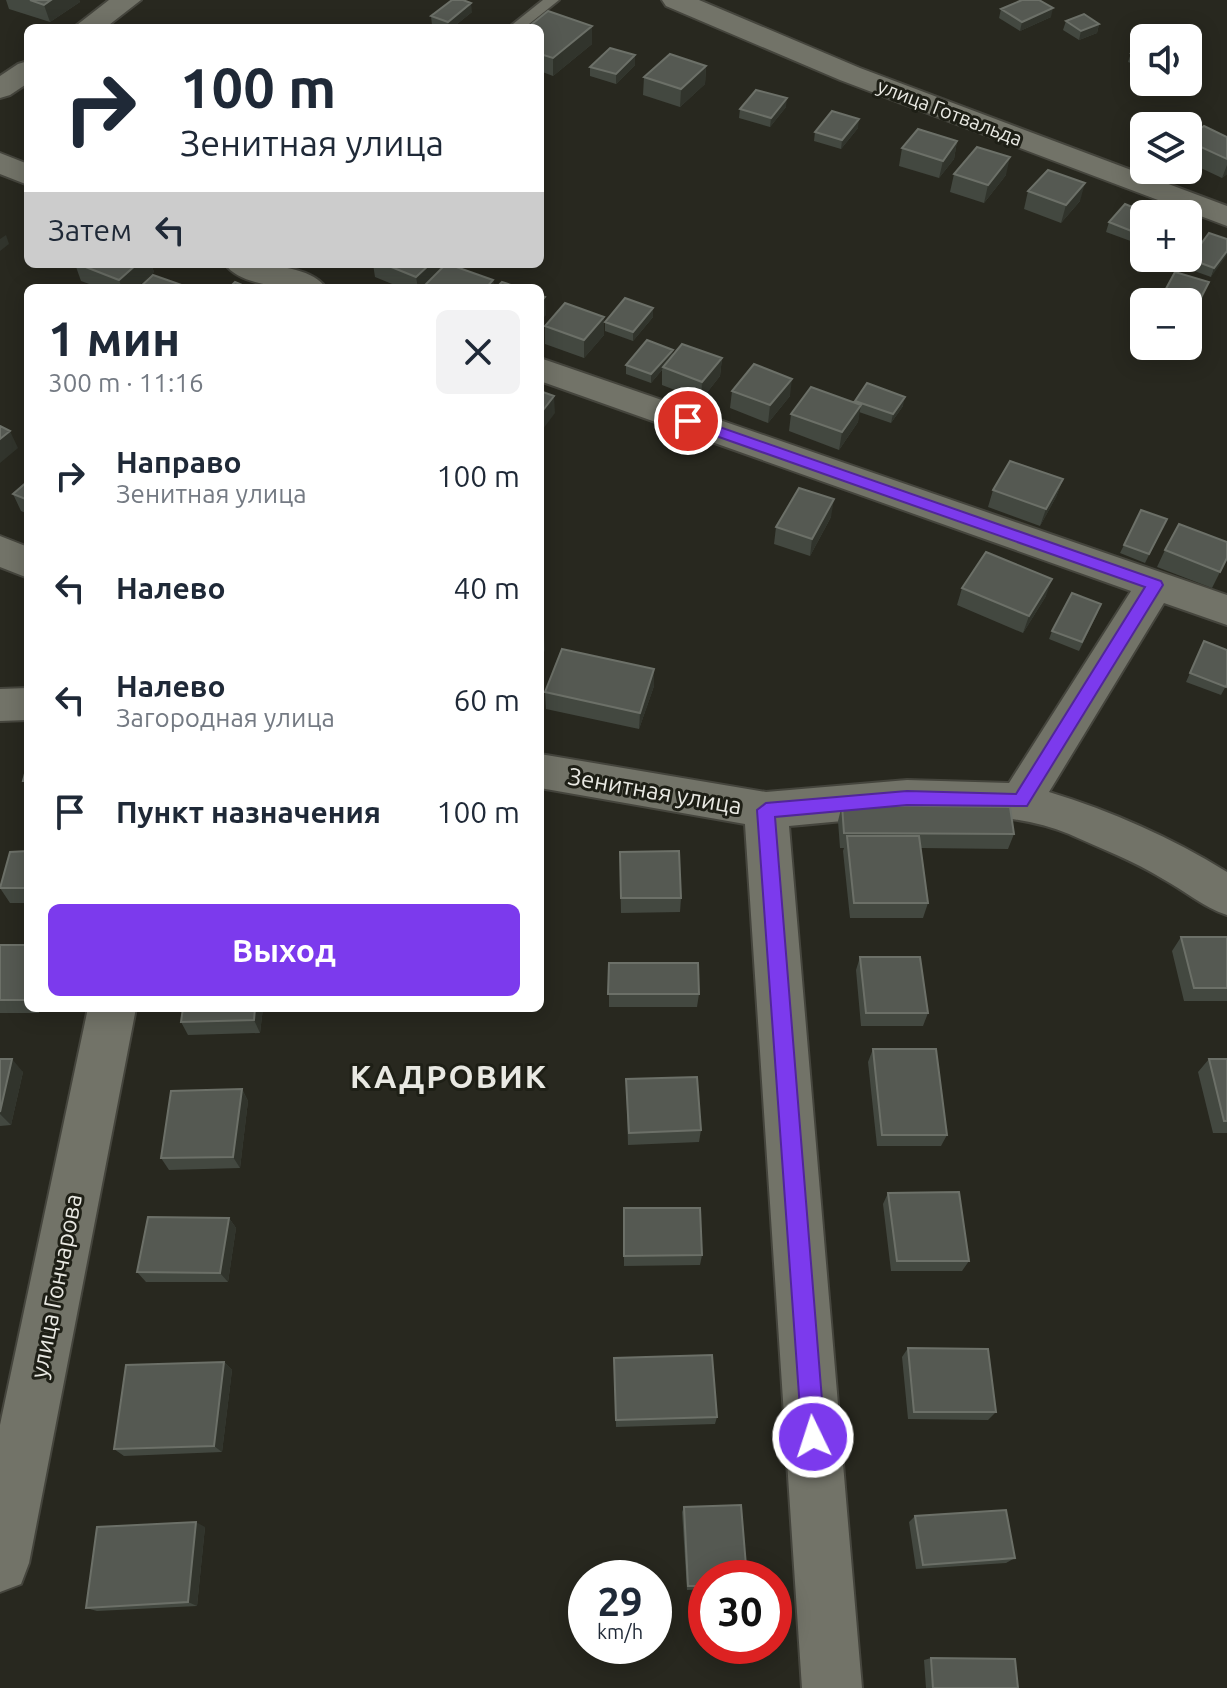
<!DOCTYPE html>
<html lang="ru">
<head>
<meta charset="utf-8">
<style>
	:root { --surface:#fff; --page:#f2f2f3; --text:#1f2937; --muted:#747a83; --accent:#7c3aed }
	body { margin:0; font-family:Ubuntu,sans-serif; background:var(--page); color:var(--text); height:100vh; display:flex; flex-direction:column; font-size:30px; white-space:nowrap }
	* { box-sizing:border-box; margin:0 }
	p { font-size:26px; color:var(--muted) }
	.icon { flex:none; width:44px; height:44px; fill:none; stroke:currentColor; stroke-width:2; stroke-linecap:round; stroke-linejoin:round }
	.map { position:relative; flex:1; overflow:hidden }
	.side { position:absolute; left:24px; top:284px; width:520px; height:728px; display:flex; flex-direction:column; background:var(--surface); border-radius:12px; box-shadow:0 4px 20px #0003 }
	.side>* { flex:none }
	.top-card { position:absolute; left:24px; top:24px; width:520px; height:244px; border-radius:12px; box-shadow:0 4px 20px #0003; background:#fff; color:var(--text); overflow:hidden }
	.controls { position:absolute; left:1130px; top:24px; display:grid; gap:16px }
	.controls a { display:grid; place-items:center; width:72px; height:72px; border-radius:12px; background:var(--surface); box-shadow:0 4px 20px #0003; font-size:40px }
	.speed { position:absolute; left:568px; top:1560px; display:flex; gap:16px; font-size:40px; font-weight:700; text-align:center }
	.speed>* { display:grid; place-content:center; width:104px; height:104px; border-radius:50%; background:var(--surface); box-shadow:0 4px 20px #0003; line-height:1 }
	.speed small { font-size:20px; font-weight:400 }
	.speed .limit { border:12px solid #d22; background:#fff; color:#111 }
	.pin { position:absolute; display:grid; place-items:center; width:68px; height:68px; color:#fff; margin:-34px; border:4px solid #fff; border-radius:50%; box-shadow:0 2px 8px #0007 }
	.me { position:absolute; width:88px; margin:-44px; rotate:356deg; stroke-linejoin:round; filter:drop-shadow(0 0 6px #0008) }
	.turn { display:flex; align-items:center; gap:28px; height:168px; padding:0 24px; font-size:36px }
	.turn .icon { width:104px; height:104px; stroke-width:2.5 }
	.turn b { display:block; font-size:56px; line-height:68px }
	.then { display:flex; align-items:center; height:76px; padding:0 24px; background:#0003; gap:16px; font-size:30px }
	.round { display:grid; place-items:center; flex:none; width:84px; height:84px; border-radius:12px; background:var(--page) }
	.overview { display:flex; align-items:center; justify-content:space-between; height:136px; padding:0 24px }
	h1 { font-size:48px; font-weight:700; line-height:60px }
	.action { display:flex; gap:16px; margin-top:auto; padding:16px 24px }
	.action a { flex:1; height:92px; border-radius:12px; background:var(--accent); color:#fff; font-size:32px; font-weight:700; line-height:92px; text-align:center }
	ul { padding:0; list-style:none }
	li { display:flex; align-items:center; gap:24px; height:112px; padding:0 24px }
	li div { flex:1 }
	li b { display:block; font-size:30px }
	li em { font-style:normal }
	.map>svg:first-child { display:block }
	.lines { fill:none; stroke-linecap:round; stroke-linejoin:round }
	.lane-casing { stroke:#45453d; stroke-width:4 }
	.street-casing { stroke:#45453d; stroke-width:4 }
	.lane { fill:#727368; fill-rule:evenodd }
	.street { fill:#727368; fill-rule:evenodd }
	.wall { fill:#434840 }
	.shaded-wall { fill:#31342c }
	.building { fill:#555952; stroke:#6c7068; stroke-width:2 }
	.route { fill:#7c3aed; stroke:#51269a; stroke-width:2 }
	.labels { text-anchor:middle; dominant-baseline:central; stroke-width:6; stroke-linejoin:round; paint-order:stroke }
	.far-street-label { font-size:20px; fill:#e9e9e3; stroke:#1e1f16 }
	.street-label { font-size:24px; fill:#e9e9e3; stroke:#1e1f16 }
	.district-label { font-size:32px; font-weight:bold; letter-spacing:2px; fill:#e9e9e3; stroke:#1e1f16 }
</style>
</head>
<body>
<div class="map">
<svg width="1227" height="1688" viewBox="0 0 1227 1688">
	<rect width="100%" height="100%" fill="#28281f"/>
	<g class="lines">
		<g class="lane-casing">
			<path id="lane" d="M 543,0 L 559,0 L 524,28 L 508,28 Z"/>
		</g>
		<g class="street-casing">
			<path id="street" d="M 109,0 L 141,0 L 105,28 L 73,28 Z
				M 662,0 L 699,0 L 860,68 L 1227,206 L 1227,226 L 840,80 L 666,6 Z
				M 28,61 L 28,83 L 10,95 L 0,98 L 0,76 L 18,64 Z
				M 0,153 L 28,164 L 28,185 L 0,174 Z
				M 225,264 C 252,264 310,263 326,288 C 299,288 242,289 225,264 Z
				M 540,358 L 1227,595 L 1227,625 L 1164,603 L 1049,792 C 1112,811 1172,838 1227,872 L 1227,915 C 1203,907 1185,891 1163,879 C 1134,861 1100,848 1069,834 C 989,801 874,819 789,826 L 862,1688 L 802,1688 L 745,824 L 540,788 L 540,754 L 766,792 L 907,780 L 1009,783 L 1131,591 L 540,381 Z
				M 0,536 L 28,547 L 28,578 L 0,567 Z
				M 28,688 L 28,720 L 0,721 L 0,689 Z
				M 88,1008 L 136,1008 L 29,1563 L 21,1584 L 0,1592 L 0,1425 Z"/>
		</g>
		<use href="#lane" class="lane"/>
		<use href="#street" class="street"/>
	</g>
	<path class="wall" d="M 6,0 L 79,0 L 80,2 L 50,22 L 9,9 Z
		M 1001,9 L 1051,17 L 1020,31 L 999,18 Z
		M 472,12 L 452,28 L 441,28 L 432,25 L 431,16 Z
		M 1066,21 L 1099,24 L 1097,33 L 1079,40 L 1063,30 Z
		M 592,26 L 592,44 L 553,76 L 540,71 L 540,28 Z
		M 1144,40 L 1144,68 L 1128,62 L 1131,53 Z
		M 635,55 L 635,65 L 616,84 L 590,76 L 590,67 Z
		M 706,66 L 705,84 L 680,107 L 643,95 L 644,77 Z
		M 786,107 L 770,127 L 739,118 L 740,109 Z
		M 858,128 L 841,149 L 814,141 L 815,132 Z
		M 1188,137 L 1227,137 L 1227,174 L 1222,178 L 1188,162 Z
		M 957,141 L 954,159 L 939,178 L 899,166 L 902,148 Z
		M 954,174 L 1006,175 L 984,203 L 950,192 Z
		M 1028,191 L 1080,201 L 1061,223 L 1024,209 Z
		M 1109,222 L 1144,234 L 1136,243 L 1106,232 Z
		M 1227,239 L 1211,277 L 1186,268 L 1190,259 Z
		M 75,264 L 151,264 L 154,272 L 136,288 L 100,288 L 81,281 Z
		M 373,264 L 439,264 L 440,270 L 493,280 L 494,288 L 402,288 L 375,277 Z
		M 1161,298 L 1202,300 L 1188,326 L 1188,302 L 1159,302 Z
		M 653,308 L 653,317 L 633,341 L 605,331 L 605,322 Z
		M 545,326 L 604,335 L 584,358 L 545,344 Z
		M 672,355 L 722,358 L 720,376 L 701,400 L 662,385 L 662,370 L 651,383 L 626,374 L 626,365 Z
		M 732,391 L 790,396 L 768,423 L 730,408 Z
		M 855,401 L 903,406 L 891,423 L 859,412 L 858,422 L 839,450 L 789,431 L 791,414 L 855,403 Z
		M 1063,479 L 1056,497 L 1040,526 L 988,507 L 993,490 Z
		M 28,481 L 28,514 L 21,511 L 13,494 Z
		M 831,517 L 810,556 L 774,544 L 776,527 Z
		M 1167,519 L 1145,563 L 1120,553 L 1124,545 Z
		M 1165,550 L 1220,572 L 1212,588 L 1157,567 Z
		M 962,588 L 1046,596 L 1023,633 L 957,605 Z
		M 1098,612 L 1079,651 L 1049,639 L 1052,631 Z
		M 1204,641 L 1227,684 L 1221,695 L 1186,682 Z
		M 654,686 L 639,729 L 546,709 L 545,692 Z
		M 842,805 L 1014,834 L 1008,849 L 921,848 L 928,903 L 923,918 L 850,918 L 843,851 L 844,848 L 840,848 L 838,821 Z
		M 28,851 L 28,903 L 10,903 L 0,888 Z
		M 620,867 L 681,898 L 680,912 L 621,913 Z
		M 1181,937 L 1227,937 L 1227,1001 L 1184,1001 L 1172,951 Z
		M 0,945 L 28,945 L 28,1008 L 40,1008 L 39,1013 L 0,1013 Z
		M 860,957 L 928,1013 L 923,1026 L 861,1026 L 856,970 Z
		M 609,963 L 699,994 L 697,1007 L 609,1007 Z
		M 183,1008 L 263,1008 L 260,1033 L 188,1035 L 181,1022 Z
		M 873,1049 L 947,1135 L 941,1146 L 877,1146 L 868,1062 Z
		M 0,1059 L 23,1072 L 11,1125 L 0,1126 Z
		M 1209,1059 L 1227,1059 L 1227,1133 L 1213,1133 L 1198,1072 Z
		M 626,1079 L 701,1130 L 699,1142 L 628,1145 Z
		M 242,1089 L 248,1101 L 240,1168 L 169,1170 L 161,1158 Z
		M 888,1193 L 969,1261 L 962,1271 L 891,1271 L 883,1204 Z
		M 624,1208 L 702,1255 L 700,1265 L 624,1266 Z
		M 229,1218 L 236,1228 L 228,1282 L 146,1282 L 137,1272 Z
		M 908,1348 L 996,1412 L 988,1420 L 908,1419 L 902,1357 Z
		M 614,1358 L 717,1417 L 715,1424 L 616,1427 Z
		M 224,1362 L 232,1370 L 222,1452 L 124,1456 L 114,1449 Z
		M 684,1507 L 706,1578 L 706,1589 L 687,1590 L 682,1512 Z
		M 915,1516 L 1015,1558 L 1006,1563 L 916,1569 L 909,1522 Z
		M 205,1527 L 197,1606 L 97,1611 L 86,1608 Z
		M 931,1658 L 1018,1688 L 926,1688 L 924,1660 Z"/>
	<path class="shaded-wall" d="M 51,0 L 79,0 L 80,2 L 50,22 L 44,5 Z
		M 471,3 L 472,12 L 452,28 L 449,28 L 448,22 Z
		M 1053,8 L 1051,17 L 1020,31 L 1022,22 Z
		M 1099,24 L 1097,33 L 1079,40 L 1081,31 Z
		M 592,26 L 592,44 L 553,76 L 553,58 Z
		M 635,55 L 635,65 L 616,84 L 616,74 Z
		M 706,66 L 705,84 L 680,107 L 681,89 Z
		M 787,98 L 786,107 L 770,127 L 771,118 Z
		M 859,119 L 858,128 L 841,149 L 842,140 Z
		M 957,141 L 954,159 L 939,178 L 943,161 Z
		M 1010,157 L 1006,175 L 984,203 L 988,185 Z
		M 1227,165 L 1227,174 L 1222,178 Z
		M 1085,183 L 1080,201 L 1061,223 L 1066,205 Z
		M 1144,229 L 1144,234 L 1136,243 L 1139,234 Z
		M 6,235 L 9,244 L 0,251 L 0,239 Z
		M 1227,251 L 1227,255 L 1211,277 L 1214,268 Z
		M 137,264 L 151,264 L 154,272 L 136,288 L 122,288 L 119,280 Z
		M 430,264 L 439,264 L 440,274 L 424,286 L 424,288 L 418,288 L 416,277 Z
		M 493,280 L 494,288 L 486,288 Z
		M 1209,282 L 1202,300 L 1188,326 L 1195,309 Z
		M 545,297 L 546,315 L 540,322 L 540,303 Z
		M 653,308 L 653,317 L 633,341 L 633,332 Z
		M 604,317 L 604,335 L 584,358 L 584,340 Z
		M 673,350 L 672,359 L 663,367 L 662,370 L 651,383 L 651,374 Z
		M 722,358 L 720,376 L 701,400 L 702,382 Z
		M 792,379 L 790,396 L 768,423 L 770,405 Z
		M 554,396 L 555,413 L 540,433 L 540,414 Z
		M 905,397 L 903,406 L 891,423 L 893,414 Z
		M 861,405 L 858,422 L 839,450 L 842,432 Z
		M 10,431 L 18,448 L 0,463 L 0,439 Z
		M 1063,479 L 1056,497 L 1040,526 L 1046,509 Z
		M 834,499 L 831,517 L 810,556 L 812,539 Z
		M 1052,579 L 1046,596 L 1023,633 L 1029,616 Z
		M 544,634 L 545,650 L 540,662 L 540,643 Z
		M 654,669 L 654,686 L 639,729 L 640,713 Z
		M 255,1008 L 263,1008 L 260,1033 L 254,1020 Z
		M 12,1059 L 23,1072 L 11,1125 L 0,1114 L 0,1112 Z
		M 242,1089 L 248,1101 L 240,1168 L 233,1157 Z
		M 229,1218 L 236,1228 L 228,1282 L 220,1273 Z
		M 224,1362 L 232,1370 L 222,1452 L 214,1446 Z
		M 196,1522 L 205,1527 L 197,1606 L 188,1602 Z"/>
	<path class="building" d="M 30,0 L 51,0 L 44,5 Z
		M 452,0 L 463,0 L 471,3 L 448,22 L 431,16 Z
		M 1022,0 L 1039,0 L 1053,8 L 1022,22 L 1001,9 Z
		M 548,11 L 592,26 L 553,58 L 540,54 L 540,28 L 527,28 Z
		M 1084,14 L 1099,24 L 1081,31 L 1066,21 Z
		M 1144,40 L 1144,58 L 1131,53 Z
		M 610,48 L 635,55 L 616,74 L 590,67 Z
		M 670,54 L 706,66 L 681,89 L 644,77 Z
		M 756,90 L 787,98 L 771,118 L 740,109 Z
		M 832,111 L 859,119 L 842,140 L 815,132 Z
		M 1204,126 L 1227,137 L 1227,159 L 1188,141 L 1188,137 Z
		M 918,129 L 957,141 L 943,161 L 902,148 Z
		M 977,147 L 1010,157 L 988,185 L 954,174 Z
		M 1048,170 L 1085,183 L 1066,205 L 1028,191 Z
		M 1125,204 L 1149,214 L 1144,214 L 1144,229 L 1139,234 L 1109,222 Z
		M 1209,233 L 1227,239 L 1227,251 L 1214,268 L 1190,259 Z
		M 78,264 L 137,264 L 119,280 Z
		M 384,264 L 430,264 L 416,277 Z
		M 446,264 L 448,264 L 493,280 L 486,288 L 430,288 L 424,286 Z
		M 1175,272 L 1209,282 L 1195,309 L 1188,307 L 1188,302 L 1173,302 L 1161,298 Z
		M 153,275 L 190,288 L 139,288 Z
		M 235,282 L 249,288 L 229,288 Z
		M 502,282 L 520,288 L 496,288 Z
		M 540,295 L 545,297 L 540,303 Z
		M 625,298 L 653,308 L 633,332 L 605,322 Z
		M 565,303 L 604,317 L 584,340 L 545,326 Z
		M 647,340 L 673,350 L 651,374 L 626,365 Z
		M 682,344 L 722,358 L 702,382 L 663,367 Z
		M 754,364 L 792,379 L 770,405 L 732,391 Z
		M 867,383 L 905,397 L 893,414 L 855,401 Z
		M 811,387 L 861,405 L 842,432 L 791,414 Z
		M 540,391 L 554,396 L 540,414 Z
		M 0,426 L 10,431 L 0,439 Z
		M 1010,461 L 1063,479 L 1046,509 L 993,490 Z
		M 28,481 L 28,500 L 13,494 Z
		M 799,488 L 834,499 L 812,539 L 776,527 Z
		M 1141,510 L 1167,519 L 1149,554 L 1124,545 Z
		M 1179,524 L 1227,542 L 1227,558 L 1220,572 L 1165,550 Z
		M 986,552 L 1052,579 L 1029,616 L 962,588 Z
		M 1072,593 L 1101,604 L 1082,642 L 1052,631 Z
		M 1204,641 L 1227,650 L 1227,684 L 1226,687 L 1190,673 Z
		M 562,649 L 654,669 L 640,713 L 545,692 Z
		M 28,762 L 28,781 L 23,781 Z
		M 842,805 L 1010,807 L 1014,834 L 844,833 Z
		M 847,836 L 919,836 L 928,903 L 854,903 Z
		M 28,851 L 28,888 L 0,888 L 10,852 Z
		M 679,851 L 681,898 L 621,898 L 620,852 Z
		M 1181,937 L 1227,937 L 1227,988 L 1194,988 Z
		M 0,945 L 28,945 L 28,1000 L 0,1000 Z
		M 860,957 L 920,957 L 928,1013 L 866,1013 Z
		M 609,963 L 698,963 L 699,994 L 608,994 Z
		M 183,1008 L 255,1008 L 254,1020 L 181,1022 Z
		M 873,1049 L 936,1049 L 947,1135 L 882,1135 Z
		M 0,1059 L 12,1059 L 0,1112 Z
		M 1209,1059 L 1227,1059 L 1227,1121 L 1224,1121 Z
		M 697,1077 L 701,1130 L 629,1133 L 626,1079 Z
		M 242,1089 L 233,1157 L 161,1158 L 171,1091 Z
		M 959,1192 L 969,1261 L 897,1261 L 888,1193 Z
		M 624,1208 L 700,1208 L 702,1255 L 624,1256 Z
		M 148,1217 L 229,1218 L 220,1273 L 137,1272 Z
		M 908,1348 L 988,1349 L 996,1412 L 914,1412 Z
		M 712,1355 L 717,1417 L 616,1420 L 614,1358 Z
		M 224,1362 L 214,1446 L 114,1449 L 126,1365 Z
		M 741,1505 L 747,1578 L 706,1578 L 706,1586 L 688,1586 L 684,1507 Z
		M 1006,1510 L 1015,1558 L 923,1565 L 915,1516 Z
		M 196,1522 L 188,1602 L 86,1608 L 97,1527 Z
		M 931,1658 L 1015,1659 L 1018,1688 L 933,1688 Z"/>
	<path class="route" d="M 688,416 L 1161,581 L 1163,585 L 1027,806 L 907,805 L 775,817 L 825,1437 L 821,1445 L 813,1449 L 805,1445 L 802,1437 L 757,810 L 766,803 L 907,791 L 1016,794 L 1145,587 L 682,424 L 682,417 Z"/>
	<g class="labels">
		<g class="far-street-label">
			<text transform="translate(950 112) rotate(21)">улица Готвальда</text>
		</g>
		<g class="street-label">
			<text transform="translate(655 791) rotate(10)">Зенитная улица</text>
			<text transform="translate(56 1286) rotate(-79)">улица Гончарова</text>
		</g>
		<g class="district-label">
			<text x="449" y="1076">КАДРОВИК</text>
		</g>
	</g>
</svg>
<div class="controls">
<a><svg class="icon" aria-label="sound" viewBox="0 0 24 24"><path d="M4 9h4l5-4v14l-5-4H4zM17 9q2 3 0 6"/></svg></a>
<a><svg class="icon" aria-label="layers" viewBox="0 0 24 24"><path d="M12 4l9 5-9 5-9-5zM3 14l9 5 9-5"/></svg></a>
<a>+</a>
<a>−</a>
</div>
<div class="speed"><div>29<small>km/h</small></div><div class="limit">30</div></div>
<div class="pin" style="left:688px;top:421px;background:#d93025"><svg class="icon" aria-label="arrive" viewBox="0 0 24 24"><path d="M6 21V4h12l-3 4 3 4H6"/></svg></div>
<svg class="me" style="left:813px;top:1437px" viewBox="-20 -20 40 40"><circle r="17" fill="#7c3aed" stroke="#fff" stroke-width="3"/><path d="M0-11L8 9 0 5-8 9z" fill="#fff"/></svg>
<div class="top-card">
<div class="turn"><svg class="icon" aria-label="right" viewBox="0 0 24 24"><path d="M7 20v-9h11M14 6l5 5-5 5"/></svg><div><b>100 m</b>Зенитная улица</div></div>
<div class="then">Затем<svg class="icon" aria-label="left" viewBox="0 0 24 24"><path d="M17 20v-9H6M10 6l-5 5 5 5"/></svg></div>
</div>
<section class="side">
<div class="overview"><div><h1>1 мин</h1><p>300 m · 11:16</p></div><a class="round"><svg class="icon" aria-label="close" viewBox="0 0 24 24"><path d="M6 6l12 12M18 6L6 18"/></svg></a></div>
<ul>
<li><svg class="icon" aria-label="right" viewBox="0 0 24 24"><path d="M7 20v-9h11M14 6l5 5-5 5"/></svg><div><b>Направо</b><p>Зенитная улица</p></div><em>100 m</em></li>
<li><svg class="icon" aria-label="left" viewBox="0 0 24 24"><path d="M17 20v-9H6M10 6l-5 5 5 5"/></svg><div><b>Налево</b></div><em>40 m</em></li>
<li><svg class="icon" aria-label="left" viewBox="0 0 24 24"><path d="M17 20v-9H6M10 6l-5 5 5 5"/></svg><div><b>Налево</b><p>Загородная улица</p></div><em>60 m</em></li>
<li><svg class="icon" aria-label="arrive" viewBox="0 0 24 24"><path d="M6 21V4h12l-3 4 3 4H6"/></svg><div><b>Пункт назначения</b></div><em>100 m</em></li>
</ul>
<div class="action"><a>Выход</a></div>
</section>
</div>
</body>
</html>
